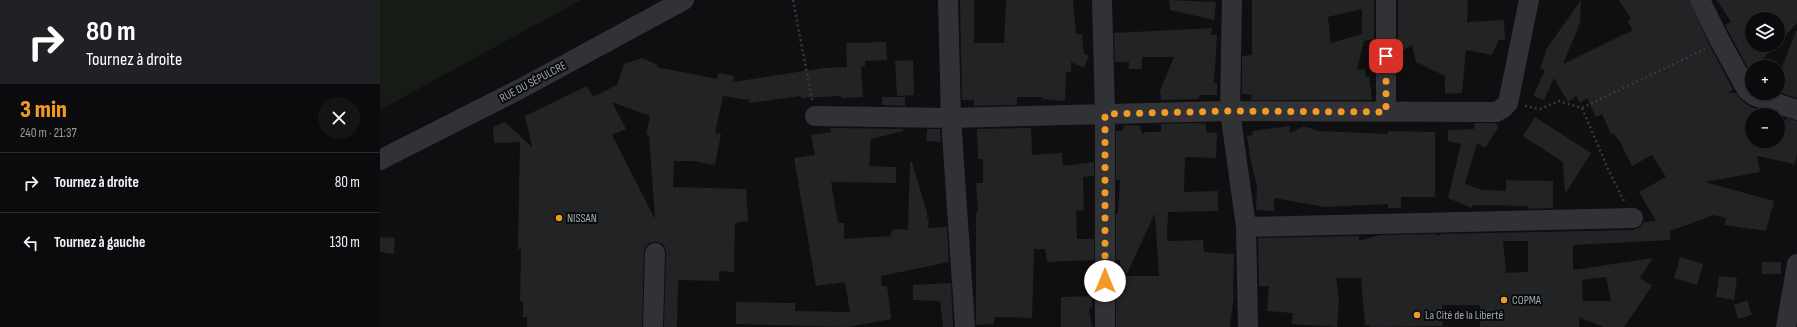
<!DOCTYPE html>
<html lang="fr">
<head>
<meta charset="utf-8">
<style>
	:root { --surface:#0b0b0d; --page:#141416; --text:#f1f3f6; --muted:#9a9b9d; --line:#2b2b2e; --accent:#f19a27 }
	body { margin:0; font-family:"Sofia Sans Condensed",sans-serif; background:var(--page); color:var(--text); height:100vh; display:flex; flex-direction:column; font-size:15px; white-space:nowrap }
	* { box-sizing:border-box; margin:0 }
	p { font-size:13px; color:var(--muted) }
	.icon { flex:none; width:22px; height:22px; fill:none; stroke:currentColor; stroke-width:2; stroke-linecap:round; stroke-linejoin:round }
	.map { position:relative; flex:1; overflow:hidden }
	.details { display:flex; flex-direction:column; background:var(--surface); width:380px }
	.details>* { flex:none }
	.guide { background:#202124; color:#fff; overflow:hidden }
	.controls { position:absolute; left:1365px; top:12px; display:grid; gap:8px }
	.controls a { display:grid; place-items:center; width:40px; height:40px; border-radius:50%; background:var(--surface); box-shadow:0 1px 3px #0004,0 0 0 1px var(--line); font-size:20px }
	.pin { position:absolute; display:grid; place-items:center; width:34px; height:34px; color:#fff; margin:-17px; border-radius:8px; box-shadow:0 2px 6px #0006 }
	.me { position:absolute; width:44px; margin:-22px; rotate:0deg; stroke-linejoin:round; filter:drop-shadow(0 0 3px #0008) }
	.turn { display:flex; align-items:center; gap:14px; height:84px; padding:0 20px; font-size:18px }
	.turn .icon { width:52px; height:52px; stroke-width:2.5 }
	.turn b { display:block; font-size:28px; line-height:34px }
	.round { display:grid; place-items:center; flex:none; width:42px; height:42px; border-radius:21px; background:var(--page) }
	.overview { display:flex; align-items:center; justify-content:space-between; height:68px; padding:0 20px }
	h1 { font-size:24px; font-weight:800; line-height:30px; color:var(--accent) }
	ul { padding:0; list-style:none }
	li { display:flex; align-items:center; gap:12px; height:60px; padding:0 20px; border-top:1px solid var(--line) }
	li div { flex:1 }
	li b { display:block; font-size:15px }
	li em { font-style:normal }
	main { display:flex; flex:1; min-height:0 }
	.map>svg:first-child { display:block }
	.green { fill:#161b16 }
	.building { fill:#222325; fill-rule:evenodd }
	.lines { fill:none; stroke-linecap:round; stroke-linejoin:round }
	.path { stroke:#36393d; stroke-width:2.5; stroke-dasharray:2 3; stroke-linecap:butt }
	.minor { stroke:#303236; stroke-width:20 }
	.route { stroke:#f19a27; stroke-width:7; stroke-dasharray:0 12.6 }
	.poi-dot { fill:#f19a27; stroke:#0a0b0c; stroke-width:1.5 }
	.labels { text-anchor:middle; dominant-baseline:central; stroke-width:4; stroke-linejoin:round; paint-order:stroke }
	.street-label { font-size:12px; fill:#a0a7b2; stroke:#0a0b0c }
	.poi-label { font-size:12px; fill:#a0a7b2; stroke:#0a0b0c; text-anchor:start }
</style>
</head>
<body>
<main>
<section class="details">
<div class="guide">
<div class="turn"><svg class="icon" aria-label="right" viewBox="0 0 24 24"><path d="M7 20v-9h11M14 6l5 5-5 5"/></svg><div><b>80 m</b>Tournez à droite</div></div>
</div>
<div class="overview"><div><h1>3 min</h1><p>240 m · 21:37</p></div><a class="round"><svg class="icon" aria-label="close" viewBox="0 0 24 24"><path d="M6 6l12 12M18 6L6 18"/></svg></a></div>
<ul>
<li><svg class="icon" aria-label="right" viewBox="0 0 24 24"><path d="M7 20v-9h11M14 6l5 5-5 5"/></svg><div><b>Tournez à droite</b></div><em>80 m</em></li>
<li><svg class="icon" aria-label="left" viewBox="0 0 24 24"><path d="M17 20v-9H6M10 6l-5 5 5 5"/></svg><div><b>Tournez à gauche</b></div><em>130 m</em></li>
</ul>
</section>
<div class="map">
<svg width="1417" height="327" viewBox="0 0 1417 327">
	<rect width="100%" height="100%" fill="#0f0f11"/>
	<path class="green" d="M 0,0 L 201,0 L 0,110 Z"/>
	<path class="building" d="M 580,0 L 594,0 L 594,43 L 624,43 L 626,0 L 693,0 L 696,34 L 702,34 L 704,54 L 709,56 L 704,68 L 691,62 L 691,72 L 686,72 L 685,101 L 662,99 L 663,97 L 637,97 L 637,105 L 594,106 L 594,100 L 582,100 Z
		M 789,0 L 836,2 L 834,20 L 790,10 Z
		M 872,0 L 994,0 L 994,39 L 984,41 L 977,70 L 985,69 L 986,78 L 989,76 L 992,99 L 990,100 L 871,100 L 872,95 L 862,94 L 862,56 L 872,55 ZM 982,9 L 982,34 L 951,43 L 948,17 Z
		M 1018,0 L 1088,0 L 1087,22 L 1124,20 L 1125,40 L 1119,40 L 1112,55 L 1086,50 L 1082,93 L 1065,94 L 1065,76 L 1036,62 L 1032,45 L 1018,53 Z
		M 1201,0 L 1200,23 L 1183,64 L 1253,30 L 1247,21 L 1251,19 L 1239,0 L 1309,0 L 1330,46 L 1353,89 L 1349,93 L 1356,93 L 1360,99 L 1371,107 L 1396,115 L 1372,115 L 1372,141 L 1399,141 L 1406,118 L 1417,121 L 1417,153 L 1415,164 L 1377,156 L 1380,172 L 1325,182 L 1394,201 L 1386,231 L 1345,225 L 1346,218 L 1334,215 L 1290,231 L 1290,240 L 1193,245 L 1193,270 L 1273,258 L 1260,278 L 1272,286 L 1244,327 L 1224,327 L 1199,317 L 1199,327 L 1100,327 L 1100,305 L 1062,305 L 1063,326 L 990,327 L 990,325 L 985,325 L 981,278 L 956,278 L 959,299 L 957,327 L 912,324 L 913,313 L 887,311 L 889,286 L 879,286 L 878,238 L 979,236 L 979,241 L 1000,235 L 1055,234 L 1059,236 L 1060,234 L 1253,230 L 1259,228 L 1264,222 L 1276,221 L 1259,192 L 1286,177 L 1272,155 L 1252,166 L 1240,142 L 1233,133 L 1231,134 L 1222,114 L 1216,117 L 1207,98 L 1200,103 L 1196,96 L 1188,102 L 1174,78 L 1164,100 L 1153,96 L 1165,70 L 1160,68 L 1167,48 ZM 1123,241 L 1148,241 L 1148,272 L 1126,273 ZM 1226,277 L 1231,301 L 1203,301 L 1202,280 Z
		M 1337,0 L 1417,0 L 1417,23 L 1398,43 L 1398,19 L 1372,19 L 1372,45 L 1396,45 L 1375,67 L 1372,67 L 1370,72 L 1345,25 L 1351,22 Z
		M 832,28 L 831,35 L 837,35 L 834,83 L 837,83 L 837,95 L 819,95 L 819,99 L 781,100 L 780,91 L 794,57 L 762,57 L 762,69 L 749,69 L 749,62 L 735,62 L 734,33 Z
		M 1416,31 L 1417,31 L 1417,98 L 1398,92 L 1398,77 Z
		M 506,42 L 507,60 L 485,61 L 485,66 L 481,66 L 483,97 L 461,98 L 461,96 L 421,98 L 421,96 L 369,103 L 369,100 L 343,96 L 335,133 L 341,134 L 335,165 L 312,161 L 294,161 L 293,187 L 366,189 L 368,221 L 355,223 L 354,272 L 339,271 L 339,281 L 298,280 L 297,327 L 284,327 L 286,253 L 285,247 L 281,243 L 275,242 L 269,243 L 265,247 L 264,253 L 262,327 L 147,327 L 147,317 L 143,317 L 143,301 L 140,301 L 141,249 L 138,249 L 140,142 L 114,143 L 113,127 L 125,122 L 152,147 L 145,116 L 207,86 L 213,97 L 237,85 L 244,64 L 262,58 L 278,65 L 277,67 L 337,79 L 338,73 L 354,76 L 353,82 L 443,68 L 467,67 L 466,43 ZM 232,102 L 270,116 L 266,135 L 269,135 L 275,219 L 232,135 L 246,129 Z
		M 533,60 L 534,95 L 517,96 L 515,61 Z
		M 502,97 L 525,97 L 525,106 L 502,105 Z
		M 1155,117 L 1211,153 L 1185,194 L 1183,162 L 1143,136 Z
		M 815,123 L 826,124 L 826,132 L 837,133 L 836,158 L 805,157 L 804,192 L 838,191 L 838,211 L 788,212 L 787,238 L 789,241 L 823,240 L 824,252 L 854,254 L 853,295 L 854,295 L 850,327 L 736,327 L 736,290 L 740,290 L 740,260 L 736,260 L 736,214 L 738,214 L 740,180 L 736,180 L 736,131 L 742,131 L 745,125 L 760,126 L 763,135 L 765,132 L 781,132 L 781,124 ZM 775,213 L 779,276 L 746,276 Z
		M 1097,123 L 1116,123 L 1118,128 L 1105,148 L 1097,143 L 1085,184 L 1102,190 L 1126,191 L 1126,180 L 1173,181 L 1173,208 L 1148,209 L 1148,206 L 1093,205 L 1092,208 L 1068,198 L 1081,144 L 1068,141 L 1068,130 L 1094,129 L 1094,124 Z
		M 910,126 L 910,133 L 924,126 L 941,132 L 941,131 L 1008,134 L 1008,131 L 1055,132 L 1055,197 L 1021,197 L 1021,208 L 1008,208 L 1008,204 L 945,207 L 894,198 L 894,211 L 876,210 L 877,186 L 871,162 L 867,136 L 873,135 L 872,131 Z
		M 450,128 L 523,129 L 523,131 L 491,139 L 489,166 L 516,167 L 516,183 L 451,182 L 458,223 L 464,223 L 464,239 L 510,236 L 513,229 L 528,230 L 530,162 L 532,162 L 547,212 L 547,218 L 549,219 L 548,228 L 567,227 L 569,262 L 501,276 L 502,286 L 507,286 L 511,319 L 468,327 L 356,324 L 356,302 L 415,303 L 415,311 L 470,312 L 465,282 L 436,286 L 414,158 L 435,155 L 431,135 L 451,132 Z
		M 651,128 L 652,155 L 682,153 L 683,166 L 714,162 L 714,176 L 703,177 L 704,210 L 696,211 L 697,239 L 714,239 L 714,260 L 667,262 L 665,249 L 654,249 L 652,318 L 614,317 L 614,324 L 596,325 L 596,212 L 598,212 L 596,183 L 603,183 L 603,159 L 598,159 L 597,129 Z
		M 547,129 L 560,129 L 561,142 L 546,141 Z
		M 0,237 L 15,238 L 14,254 L 0,252 Z
		M 1300,257 L 1323,264 L 1317,285 L 1294,278 Z
		M 1382,262 L 1401,262 L 1401,274 L 1382,274 Z
		M 1339,276 L 1357,278 L 1354,300 L 1336,297 Z
		M 571,283 L 573,327 L 563,327 L 560,301 L 533,300 L 533,285 Z
		M 712,296 L 712,307 L 709,308 L 712,327 L 681,327 L 681,297 Z
		M 1367,300 L 1372,315 L 1358,319 L 1354,305 Z"/>
	<g class="lines">
		<path class="path" d="M 413,0 L 432,100
			M 1145,106 L 1160,109 L 1179,101 L 1202,108 L 1228,169 L 1244,201
			M 1202,108 L 1325,49"/>
		<path class="minor" d="M 568,0 L 571,118 L 585,327
			M 722,0 L 725,114 L 725,327
			M 852,0 L 850,111 L 866,227 L 868,327
			M 1006,0 L 1006,112
			M 1320,0 L 1340,41 L 1367,90 L 1375,96 L 1417,110
			M 435,116 L 571,118 L 850,111 L 1116,112 L 1123,108 L 1128,103 L 1149,0
			M 0,160 L 140,89 L 304,0
			M 866,227 L 1253,218
			M 273,327 L 275,253
			M 1406,327 L 1417,264"/>
	</g>
	<g class="lines">
		<path class="route" d="M 725,281 L 725,114 L 850,111 L 1006,112 L 1006,56"/>
	</g>
	<g class="poi-dot">
		<circle cx="179" cy="218" r="4"/>
		<circle cx="1124" cy="300" r="4"/>
		<circle cx="1037" cy="315" r="4"/>
	</g>
	<g class="labels">
		<g class="street-label">
			<text transform="translate(153 82) rotate(-28)">RUE DU SÉPULCRE</text>
		</g>
		<g class="poi-label">
			<text x="187" y="218">NISSAN</text>
			<text x="1132" y="300">COPMA</text>
			<text x="1045" y="315">La Cité de la Liberté</text>
		</g>
	</g>
</svg>
<div class="controls">
<a><svg class="icon" aria-label="layers" viewBox="0 0 24 24"><path d="M12 4l9 5-9 5-9-5zM3 14l9 5 9-5"/></svg></a>
<a>+</a>
<a>−</a>
</div>
<div class="pin" style="left:1006px;top:56px;background:#d93025"><svg class="icon" aria-label="arrive" viewBox="0 0 24 24"><path d="M6 21V4h12l-3 4 3 4H6"/></svg></div>
<svg class="me" style="left:725px;top:281px" viewBox="-20 -20 40 40"><circle r="19" fill="#fff"/><path d="M0-13L10 11 0 6-10 11z" fill="#f19a27"/></svg>
</div>
</main>
</body>
</html>
